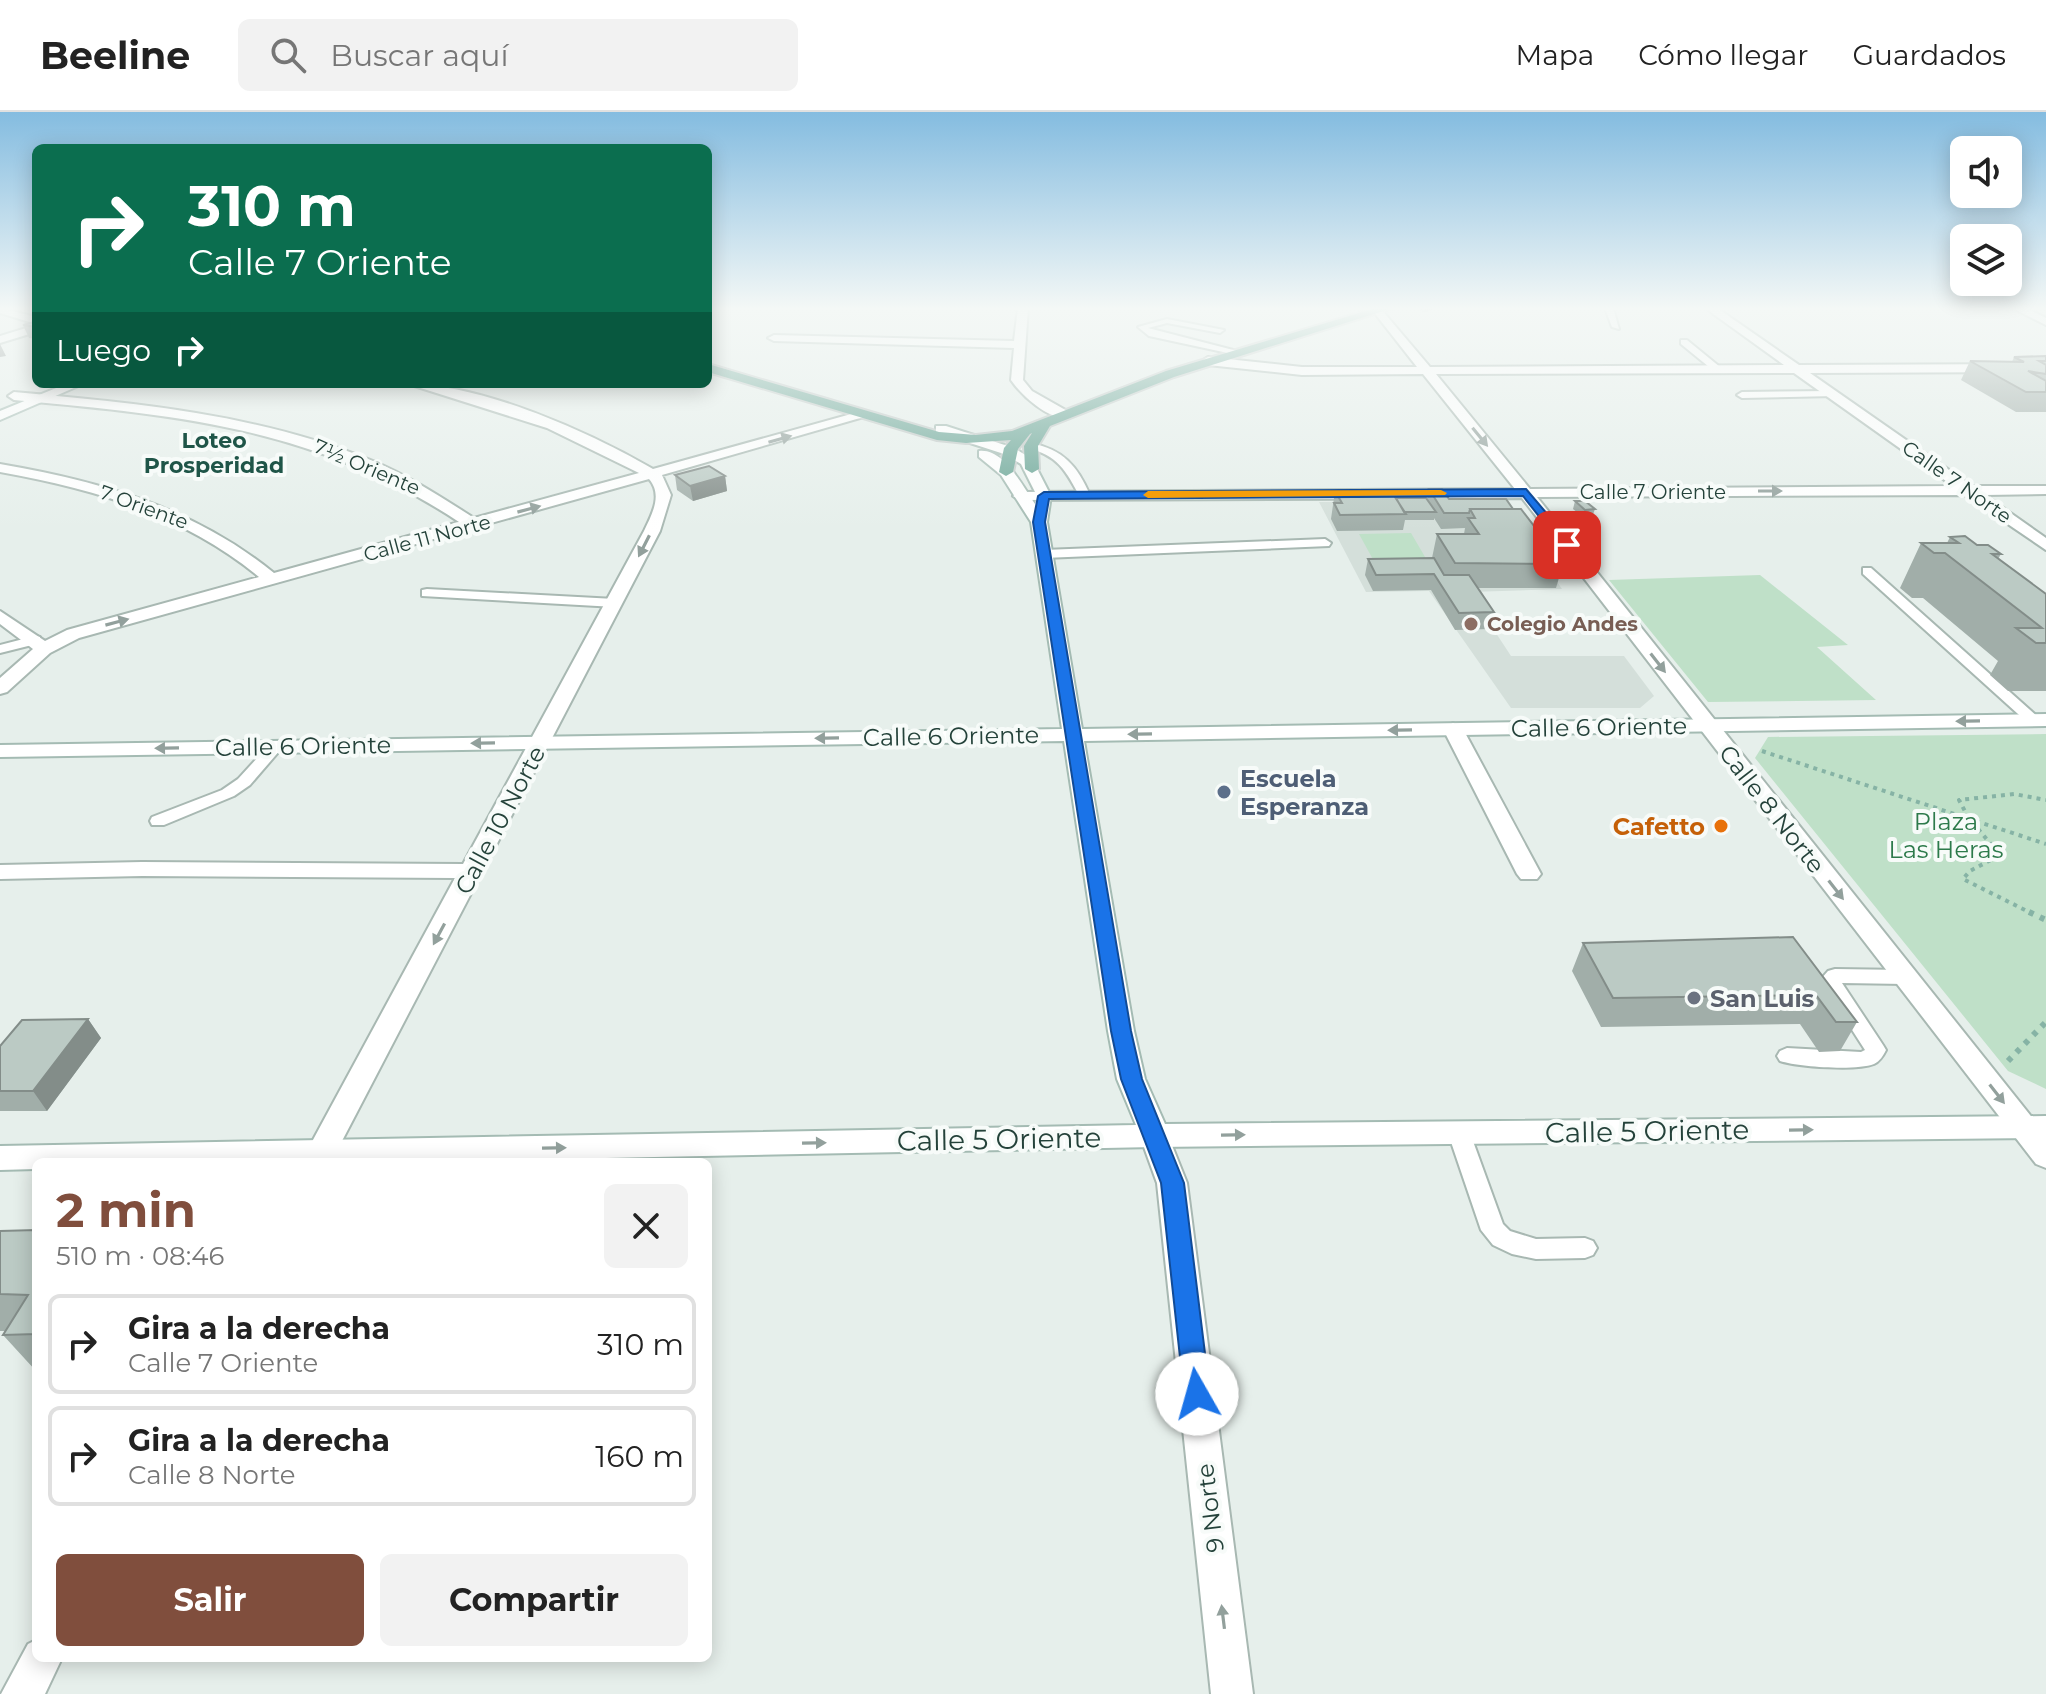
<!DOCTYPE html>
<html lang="es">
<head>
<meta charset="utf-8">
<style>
	:root { --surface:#fff; --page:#f2f2f2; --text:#222; --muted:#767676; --line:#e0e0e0; --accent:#804e3d }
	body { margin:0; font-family:Montserrat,sans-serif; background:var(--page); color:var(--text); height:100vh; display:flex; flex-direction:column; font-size:30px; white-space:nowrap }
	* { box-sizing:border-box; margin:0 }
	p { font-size:26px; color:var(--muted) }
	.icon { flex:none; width:44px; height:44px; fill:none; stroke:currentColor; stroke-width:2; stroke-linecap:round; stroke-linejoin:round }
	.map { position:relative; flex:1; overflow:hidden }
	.sheet { position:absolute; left:32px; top:1046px; width:680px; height:504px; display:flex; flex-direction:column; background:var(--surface); border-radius:12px; box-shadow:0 4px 20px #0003 }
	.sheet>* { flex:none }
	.top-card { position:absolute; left:32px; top:32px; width:680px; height:244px; border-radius:12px; box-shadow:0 4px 20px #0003; background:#0b6e4f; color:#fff; overflow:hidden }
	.tools { position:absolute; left:1950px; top:24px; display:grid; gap:16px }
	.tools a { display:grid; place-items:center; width:72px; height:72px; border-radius:12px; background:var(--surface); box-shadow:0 4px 20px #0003; font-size:40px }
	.pin { position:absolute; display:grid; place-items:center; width:68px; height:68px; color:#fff; margin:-34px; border-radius:16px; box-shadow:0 4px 12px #0006 }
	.me { position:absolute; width:88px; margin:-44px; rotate:353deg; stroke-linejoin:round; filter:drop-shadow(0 0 6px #0008) }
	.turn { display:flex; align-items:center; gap:28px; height:168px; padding:0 24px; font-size:36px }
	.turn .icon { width:104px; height:104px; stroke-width:2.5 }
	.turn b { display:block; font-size:56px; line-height:68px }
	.then { display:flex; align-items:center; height:76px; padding:0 24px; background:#0003; gap:16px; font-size:30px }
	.round { display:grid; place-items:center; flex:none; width:84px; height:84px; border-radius:12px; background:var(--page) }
	.overview { display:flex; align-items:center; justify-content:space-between; height:136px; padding:0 24px }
	h1 { font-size:48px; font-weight:700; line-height:60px; color:var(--accent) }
	.button { display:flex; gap:16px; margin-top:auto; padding:16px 24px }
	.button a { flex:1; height:92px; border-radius:12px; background:var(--accent); color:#fff; font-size:32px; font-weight:700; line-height:92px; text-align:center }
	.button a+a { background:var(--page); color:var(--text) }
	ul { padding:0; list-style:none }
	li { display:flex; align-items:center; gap:24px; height:100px; margin:0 16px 12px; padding:0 8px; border:4px solid var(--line); border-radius:12px }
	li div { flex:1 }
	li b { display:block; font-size:30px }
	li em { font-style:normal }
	header { display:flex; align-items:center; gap:48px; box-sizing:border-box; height:112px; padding:0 40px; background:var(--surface); border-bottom:2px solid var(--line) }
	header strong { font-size:38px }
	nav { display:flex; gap:44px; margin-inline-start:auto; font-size:28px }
	.search { width:560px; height:72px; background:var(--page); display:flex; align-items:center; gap:20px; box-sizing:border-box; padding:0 28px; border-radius:12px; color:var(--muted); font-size:30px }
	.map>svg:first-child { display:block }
	.built { fill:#d4dfda }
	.green { fill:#bfe0c8 }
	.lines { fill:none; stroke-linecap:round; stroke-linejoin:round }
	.lane-casing { stroke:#a8b8b2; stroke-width:4 }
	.street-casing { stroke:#a8b8b2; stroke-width:4 }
	.secondary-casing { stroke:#a4bbb3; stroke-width:4 }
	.primary-casing { stroke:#c2cac8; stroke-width:4 }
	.path-far1 { stroke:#86b3a5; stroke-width:4; stroke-dasharray:4 5; stroke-linecap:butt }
	.path { stroke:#86b3a5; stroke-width:6; stroke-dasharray:5 7; stroke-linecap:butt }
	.lane { fill:#fff; fill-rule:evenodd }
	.street { fill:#fff; fill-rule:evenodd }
	.secondary { fill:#fff; fill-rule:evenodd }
	.primary { fill:#6aa596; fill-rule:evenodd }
	.wall { fill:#a1aea9 }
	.shaded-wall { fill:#838d89 }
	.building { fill:#bbcac4; stroke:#838d89; stroke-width:2 }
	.oneway { fill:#92a09c }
	.route { fill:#1a73e8; stroke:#114b97; stroke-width:2 }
	.slow { fill:#f59e0b }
	.education-dot { fill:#8d6e63; stroke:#f7fbf9; stroke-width:3 }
	.service-dot { fill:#5c6f8a; stroke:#f7fbf9; stroke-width:3 }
	.food-dot { fill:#e8710a; stroke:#f7fbf9; stroke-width:3 }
	.worship-dot { fill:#6b7280; stroke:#f7fbf9; stroke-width:3 }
	.labels { text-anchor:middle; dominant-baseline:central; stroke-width:8; stroke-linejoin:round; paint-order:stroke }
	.far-street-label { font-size:20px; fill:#24423a; stroke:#f7fbf9 }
	.far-education-label { font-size:20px; font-weight:bold; fill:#785e54; stroke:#f7fbf9; text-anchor:start }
	.far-neighbourhood-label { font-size:22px; font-weight:bold; fill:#1f5548; stroke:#f7fbf9 }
	.street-label { font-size:24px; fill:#24423a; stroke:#f7fbf9 }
	.service-label { font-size:24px; font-weight:bold; fill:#4e5e75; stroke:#f7fbf9; text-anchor:start }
	.park-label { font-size:24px; fill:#2d7a4b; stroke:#f7fbf9 }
	.food-label { font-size:24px; font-weight:bold; fill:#c56008; stroke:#f7fbf9; text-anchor:end }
	.worship-label { font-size:24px; font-weight:bold; fill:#5b616d; stroke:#f7fbf9; text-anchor:start }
	.near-street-label { font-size:28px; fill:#24423a; stroke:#f7fbf9 }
</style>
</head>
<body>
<header>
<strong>Beeline</strong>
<div class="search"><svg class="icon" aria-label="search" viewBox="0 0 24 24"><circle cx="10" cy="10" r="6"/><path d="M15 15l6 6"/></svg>Buscar aquí</div>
<nav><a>Mapa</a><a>Cómo llegar</a><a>Guardados</a></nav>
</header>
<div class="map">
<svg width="2046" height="1582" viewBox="0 0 2046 1582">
	<rect width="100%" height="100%" fill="#e6efeb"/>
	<path class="built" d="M 1500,389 L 1562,477 L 1469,480 L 1511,544 L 1624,544 L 1654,584 L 1640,596 L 1511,596 L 1429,479 L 1366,480 L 1319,390 Z"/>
	<path class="green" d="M 1411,421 L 1435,462 L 1381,462 L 1359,422 Z
		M 1760,463 L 1848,533 L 1817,535 L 1876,588 L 1708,590 L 1609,468 Z
		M 2046,622 L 2046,977 L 2008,959 L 1755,646 L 1768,625 Z"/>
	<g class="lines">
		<g class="lane-casing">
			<path id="lane" d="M 1605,196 L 1613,196 L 1619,217 L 1612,215 Z
				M 1167,207 L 1224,218 L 1220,221 L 1167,211 L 1148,216 L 1241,240 L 1237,243 L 1149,224 L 1138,215 Z
				M 1681,228 L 1687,228 L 1720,255 L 1720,259 L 1714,259 L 1681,232 Z
				M 1832,279 L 1835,280 L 1835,284 L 1742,286 L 1737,283 L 1742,280 Z
				M 1031,331 C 1063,338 1077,353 1090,383 L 1088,385 L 1080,385 C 1066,359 1058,343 1027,336 L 1026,334 Z
				M 1325,427 L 1331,431 L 1329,434 L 1044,446 L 1038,442 L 1044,438 Z
				M 1863,456 L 1871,456 L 2038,605 L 2038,611 L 2028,611 L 1863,462 Z
				M 427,477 L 615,487 L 621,491 L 615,495 L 422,484 L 422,478 Z
				M 35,524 L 40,525 L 40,531 L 0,541 L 0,533 Z
				M 276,629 L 281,631 L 284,634 L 281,637 L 250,673 L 234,684 L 164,713 L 152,713 L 150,709 L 152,705 L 222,678 L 238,667 L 271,631 Z
				M 1835,857 L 1905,858 L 1912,860 L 1915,865 L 1912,870 L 1905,872 L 1842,871 L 1883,933 L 1886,938 C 1883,944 1880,949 1874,952 C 1856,959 1799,955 1780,949 L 1777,944 L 1780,939 L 1787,936 L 1861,940 L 1865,938 L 1820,868 L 1828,859 Z
				M 1459,1012 L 1467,1015 L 1470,1021 L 1503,1112 L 1510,1119 L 1536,1127 L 1585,1126 L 1593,1129 L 1597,1136 L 1593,1143 L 1585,1146 L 1536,1147 L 1512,1142 L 1493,1133 L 1481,1118 L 1448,1021 L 1451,1015 Z"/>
		</g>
		<g class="street-casing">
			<path id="street" d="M 0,196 L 36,205 L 36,212 L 0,201 Z
				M 1018,196 L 1028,196 L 1023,268 L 1032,279 L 1069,300 L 1069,306 C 1048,308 1022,284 1011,268 L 1014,236 L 774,229 L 768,226 L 774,223 L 1014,229 Z
				M 1380,196 L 1430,255 L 1784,253 L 1705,196 L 1717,196 L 1799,253 L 2046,252 L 2046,260 L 1810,261 L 1972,374 L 2046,374 L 2046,382 L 1985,383 L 2046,426 L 2046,438 L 1965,383 L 1537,385 L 2046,1023 L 2046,1056 L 2036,1052 L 1522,386 L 1020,388 L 1013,384 L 1020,380 L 1515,377 L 1423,262 L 1302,263 L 1208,253 L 1202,249 L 1208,245 L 1302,255 L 1417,255 L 1373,199 ZM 1794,261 L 1953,374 L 1530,377 L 1436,262 Z
				M 2012,196 L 2026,196 L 2046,206 L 2046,213 Z
				M 36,213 L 36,220 L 0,231 L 0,224 Z
				M 408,272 C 482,272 589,320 653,357 L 862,299 L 874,302 L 662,363 L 671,383 L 660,419 L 331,1050 L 301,1050 L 455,766 L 142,764 L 0,767 L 0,753 L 142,750 L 463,752 L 644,419 C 652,402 663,383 649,367 L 79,526 L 50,541 L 7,580 L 0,582 L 0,566 L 33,537 L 0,512 L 0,499 L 45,529 L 67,518 L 259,465 C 184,403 95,377 0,360 L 0,352 C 100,369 194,396 274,461 L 459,410 C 317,316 179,303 14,288 L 8,284 L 14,280 C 135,291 259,302 373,349 C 409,364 441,385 474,406 L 639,361 L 547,316 Z
				M 1453,611 L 1463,617 L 1541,762 L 1537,767 L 1521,767 L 1517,762 L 1443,617 Z
				M 1155,1013 L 1165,1016 L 1187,1071 L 1253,1582 L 1211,1582 L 1157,1071 L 1140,1024 L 1145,1016 Z
				M 36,1528 L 36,1546 L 62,1546 L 45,1582 L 1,1582 L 28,1532 Z"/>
		</g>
		<g class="secondary-casing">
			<path id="secondary" d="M 66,272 L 83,272 L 0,308 L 0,299 Z
				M 936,314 L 946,314 L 1014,336 L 1032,347 L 1051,384 L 1047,410 L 1082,617 L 2046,602 L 2046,614 L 1084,629 L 1134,919 L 1145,967 L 1165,1012 L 2046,1004 L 2046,1026 L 1155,1035 L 402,1050 L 36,1050 L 36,1057 L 0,1058 L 0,1034 L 1136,1013 L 1117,967 L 1108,919 L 1064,629 L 0,645 L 0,633 L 1062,617 L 1031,410 L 1001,363 L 979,345 L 979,339 C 1004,336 1023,375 1035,392 L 1037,384 L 1021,352 L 1004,342 L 936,320 Z"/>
		</g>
		<g class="primary-casing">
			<path id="primary" d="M 1376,196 L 1393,196 L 1174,265 L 1050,314 L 1038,334 L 1039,357 L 1032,361 L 1025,357 L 1024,334 L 1032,321 L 1030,322 L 1018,337 L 1013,360 L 1006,364 L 999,360 L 1004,336 L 1011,328 L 966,331 L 937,328 L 708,260 L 708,252 L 939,320 L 976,323 L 1012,319 L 1166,259 Z"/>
		</g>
		<path class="path-far1" d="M 1762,639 L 2046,732
			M 2033,802 L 1963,767 L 1970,759 L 2000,743 L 1968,705 L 1959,688 L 2014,682 L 2046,688"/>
		<path class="path" d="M 2029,800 L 2046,808
			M 2008,949 L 2046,910"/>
		<use href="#lane" class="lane"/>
		<use href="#street" class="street"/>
		<use href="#secondary" class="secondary"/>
		<use href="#primary" class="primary"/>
	</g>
	<path class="wall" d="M 1413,196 L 1433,196 L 1432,198 L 1424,200 Z
		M 36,210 L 36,227 L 29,226 L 23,213 Z
		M 2014,245 L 2039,249 L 2046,253 L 2046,300 L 2016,300 L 1961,268 L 1970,249 L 2012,250 Z
		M 675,363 L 725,364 L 727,379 L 693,389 L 677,378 Z
		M 1429,377 L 1449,387 L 1513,397 L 1563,452 L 1556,476 L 1478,476 L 1494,500 L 1490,517 L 1455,518 L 1431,478 L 1373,479 L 1365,463 L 1368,447 L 1432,446 L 1437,422 L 1464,422 L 1465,416 L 1441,417 L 1434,406 L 1434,408 L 1405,408 L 1403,418 L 1337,419 L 1331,407 L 1335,379 L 1396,386 L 1427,387 Z
		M 1575,389 L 1595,397 L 1592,405 L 1583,405 L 1573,397 Z
		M 1950,425 L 2001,442 L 1998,447 L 2046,482 L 2046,579 L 2008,579 L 1990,563 L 1998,549 L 1923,486 L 1912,486 L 1900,476 L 1921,431 L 1947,431 Z
		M 1793,825 L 1857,910 L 1840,939 L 1819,940 L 1800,912 L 1601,915 L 1572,859 L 1583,831 Z
		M 88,907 L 101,926 L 47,999 L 0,999 L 0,935 Z
		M 36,1118 L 36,1259 L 3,1223 L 5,1219 L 0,1219 L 0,1119 Z"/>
	<path class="shaded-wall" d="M 1424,196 L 1433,196 L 1432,198 L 1424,200 Z
		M 0,232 L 6,244 L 0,245 Z
		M 725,364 L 727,379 L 693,389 L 690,374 Z
		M 88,907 L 101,926 L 47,999 L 33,979 Z"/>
	<path class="building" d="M 34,210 L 36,210 L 36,215 L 23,213 Z
		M 2046,244 L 2046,249 L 2039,249 L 2046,253 L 2046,262 L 2028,259 L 2046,269 L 2046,280 L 2026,280 L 1970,249 L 2024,250 L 2014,245 Z
		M 709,354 L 725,364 L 690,374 L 675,363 Z
		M 1429,377 L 1442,377 L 1449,387 L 1506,387 L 1513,397 L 1470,397 L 1469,401 L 1444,401 Z
		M 1339,378 L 1391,379 L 1406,402 L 1340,403 L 1334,391 L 1342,391 L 1335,379 Z
		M 1396,386 L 1426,386 L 1436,400 L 1404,400 Z
		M 1575,389 L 1585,389 L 1595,397 L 1585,398 Z
		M 1470,397 L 1521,397 L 1563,452 L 1455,451 L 1437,422 L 1479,422 L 1468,406 L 1475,406 Z
		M 1965,424 L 1977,433 L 1988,433 L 2001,442 L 1992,442 L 2046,482 L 2046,531 L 2036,531 L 2016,516 L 2042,516 L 1945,441 L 1934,441 L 1921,431 L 1959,431 L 1950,425 Z
		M 1434,446 L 1444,463 L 1469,463 L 1494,500 L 1459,501 L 1434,462 L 1376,463 L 1368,447 Z
		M 1793,825 L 1857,910 L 1836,910 L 1816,883 L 1613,886 L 1583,831 Z
		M 88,907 L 33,979 L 0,979 L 0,934 L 22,908 Z
		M 36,1118 L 36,1222 L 3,1223 L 28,1183 L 0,1182 L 0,1119 Z"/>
	<defs><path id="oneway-solid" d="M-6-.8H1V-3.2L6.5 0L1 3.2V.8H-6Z" transform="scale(2)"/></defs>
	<g class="oneway">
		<use href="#oneway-solid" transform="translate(1480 325) rotate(51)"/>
		<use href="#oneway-solid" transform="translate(780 327) rotate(-16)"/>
		<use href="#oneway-solid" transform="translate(1770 379)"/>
		<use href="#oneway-solid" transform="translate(529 397) rotate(-15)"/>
		<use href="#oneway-solid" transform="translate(644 434) rotate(117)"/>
		<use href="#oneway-solid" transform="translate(117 510) rotate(-15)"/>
		<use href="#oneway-solid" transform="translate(1658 551) rotate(52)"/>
		<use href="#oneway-solid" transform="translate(1968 609) rotate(179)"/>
		<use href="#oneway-solid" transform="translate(1400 618) rotate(179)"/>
		<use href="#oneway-solid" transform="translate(1140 622) rotate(179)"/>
		<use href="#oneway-solid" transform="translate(827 626) rotate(179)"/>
		<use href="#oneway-solid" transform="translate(483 631) rotate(179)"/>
		<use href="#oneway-solid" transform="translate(167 636) rotate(179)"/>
		<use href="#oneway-solid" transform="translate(1836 778) rotate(52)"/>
		<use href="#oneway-solid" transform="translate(439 822) rotate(118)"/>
		<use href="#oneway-solid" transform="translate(1997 982) rotate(52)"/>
		<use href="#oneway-solid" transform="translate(1801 1018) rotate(-1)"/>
		<use href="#oneway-solid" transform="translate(1233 1023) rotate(-1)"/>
		<use href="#oneway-solid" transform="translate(814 1031) rotate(-1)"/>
		<use href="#oneway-solid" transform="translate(554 1036) rotate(-1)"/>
		<use href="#oneway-solid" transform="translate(1223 1505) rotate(-97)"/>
	</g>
	<linearGradient id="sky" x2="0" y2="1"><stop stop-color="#84bce0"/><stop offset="0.47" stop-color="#f4f8f6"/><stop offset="1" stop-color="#f4f8f6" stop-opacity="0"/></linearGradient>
	<rect width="2046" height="418" fill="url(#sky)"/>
	<path class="route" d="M 1526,377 L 1571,430 L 1571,435 L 1563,435 L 1523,384 L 1049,387 L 1045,410 L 1131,919 L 1142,967 L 1184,1071 L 1210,1282 L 1206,1290 L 1197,1294 L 1188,1290 L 1184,1282 L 1161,1071 L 1121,967 L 1111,919 L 1033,410 L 1038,384 L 1044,380 Z"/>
	<path class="slow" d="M 1441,378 L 1447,381 L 1445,383 L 1148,386 L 1143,383 L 1148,379 Z"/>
	<circle class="education-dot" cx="1471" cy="512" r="8"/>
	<circle class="service-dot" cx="1224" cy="680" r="8"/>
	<circle class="food-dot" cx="1721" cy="714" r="8"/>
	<circle class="worship-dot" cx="1694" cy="886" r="8"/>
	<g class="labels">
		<g class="far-street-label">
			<text transform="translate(367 355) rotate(23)">7½ Oriente</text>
			<text transform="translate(1957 370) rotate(35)">Calle 7 Norte</text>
			<text x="1653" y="380">Calle 7 Oriente</text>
			<text transform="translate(144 395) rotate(20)">7 Oriente</text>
			<text transform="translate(427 426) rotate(-15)">Calle 11 Norte</text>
		</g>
		<g class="far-education-label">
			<text x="1487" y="512">Colegio Andes</text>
		</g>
		<g class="far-neighbourhood-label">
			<text x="214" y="328">Loteo<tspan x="214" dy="25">Prosperidad</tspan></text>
		</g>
		<g class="street-label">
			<text transform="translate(1599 615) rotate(-1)">Calle 6 Oriente</text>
			<text transform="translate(951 624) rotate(-1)">Calle 6 Oriente</text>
			<text transform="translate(303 634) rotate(-1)">Calle 6 Oriente</text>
			<text transform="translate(1772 697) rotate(52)">Calle 8 Norte</text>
			<text transform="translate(500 708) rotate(-62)">Calle 10 Norte</text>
			<text transform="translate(1210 1396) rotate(-97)">9 Norte</text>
		</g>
		<g class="service-label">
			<text x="1240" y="666">Escuela<tspan x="1240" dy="28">Esperanza</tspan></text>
		</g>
		<g class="park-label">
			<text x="1946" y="709">Plaza<tspan x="1946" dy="28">Las Heras</tspan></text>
		</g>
		<g class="food-label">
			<text x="1705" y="714">Cafetto</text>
		</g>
		<g class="worship-label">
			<text x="1710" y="886">San Luis</text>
		</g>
		<g class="near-street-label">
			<text transform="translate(1647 1019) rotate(-1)">Calle 5 Oriente</text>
			<text transform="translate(999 1027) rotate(-1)">Calle 5 Oriente</text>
		</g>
	</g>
</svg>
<div class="tools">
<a><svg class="icon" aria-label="sound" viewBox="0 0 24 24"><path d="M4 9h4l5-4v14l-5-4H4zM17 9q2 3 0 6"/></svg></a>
<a><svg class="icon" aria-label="layers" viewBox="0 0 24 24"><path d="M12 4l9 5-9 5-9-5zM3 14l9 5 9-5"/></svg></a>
</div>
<div class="pin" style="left:1567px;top:433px;background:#d93025"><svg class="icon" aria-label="arrive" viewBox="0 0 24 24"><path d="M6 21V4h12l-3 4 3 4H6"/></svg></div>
<svg class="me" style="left:1197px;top:1282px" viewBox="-20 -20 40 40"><circle r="19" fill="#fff"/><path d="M0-13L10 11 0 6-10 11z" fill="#1a73e8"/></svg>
<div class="top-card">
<div class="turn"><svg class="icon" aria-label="right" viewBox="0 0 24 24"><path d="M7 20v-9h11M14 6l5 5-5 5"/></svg><div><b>310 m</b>Calle 7 Oriente</div></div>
<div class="then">Luego<svg class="icon" aria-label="right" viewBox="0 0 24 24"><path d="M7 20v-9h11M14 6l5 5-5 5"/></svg></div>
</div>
<section class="sheet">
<div class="overview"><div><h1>2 min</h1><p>510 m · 08:46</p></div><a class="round"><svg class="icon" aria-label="close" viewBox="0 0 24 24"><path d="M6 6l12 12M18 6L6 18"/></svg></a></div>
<ul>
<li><svg class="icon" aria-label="right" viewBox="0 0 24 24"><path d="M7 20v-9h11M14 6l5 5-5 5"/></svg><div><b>Gira a la derecha</b><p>Calle 7 Oriente</p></div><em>310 m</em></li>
<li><svg class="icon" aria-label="right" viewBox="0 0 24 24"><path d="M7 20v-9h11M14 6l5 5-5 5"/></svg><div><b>Gira a la derecha</b><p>Calle 8 Norte</p></div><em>160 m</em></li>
</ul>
<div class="button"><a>Salir</a><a>Compartir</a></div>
</section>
</div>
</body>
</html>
